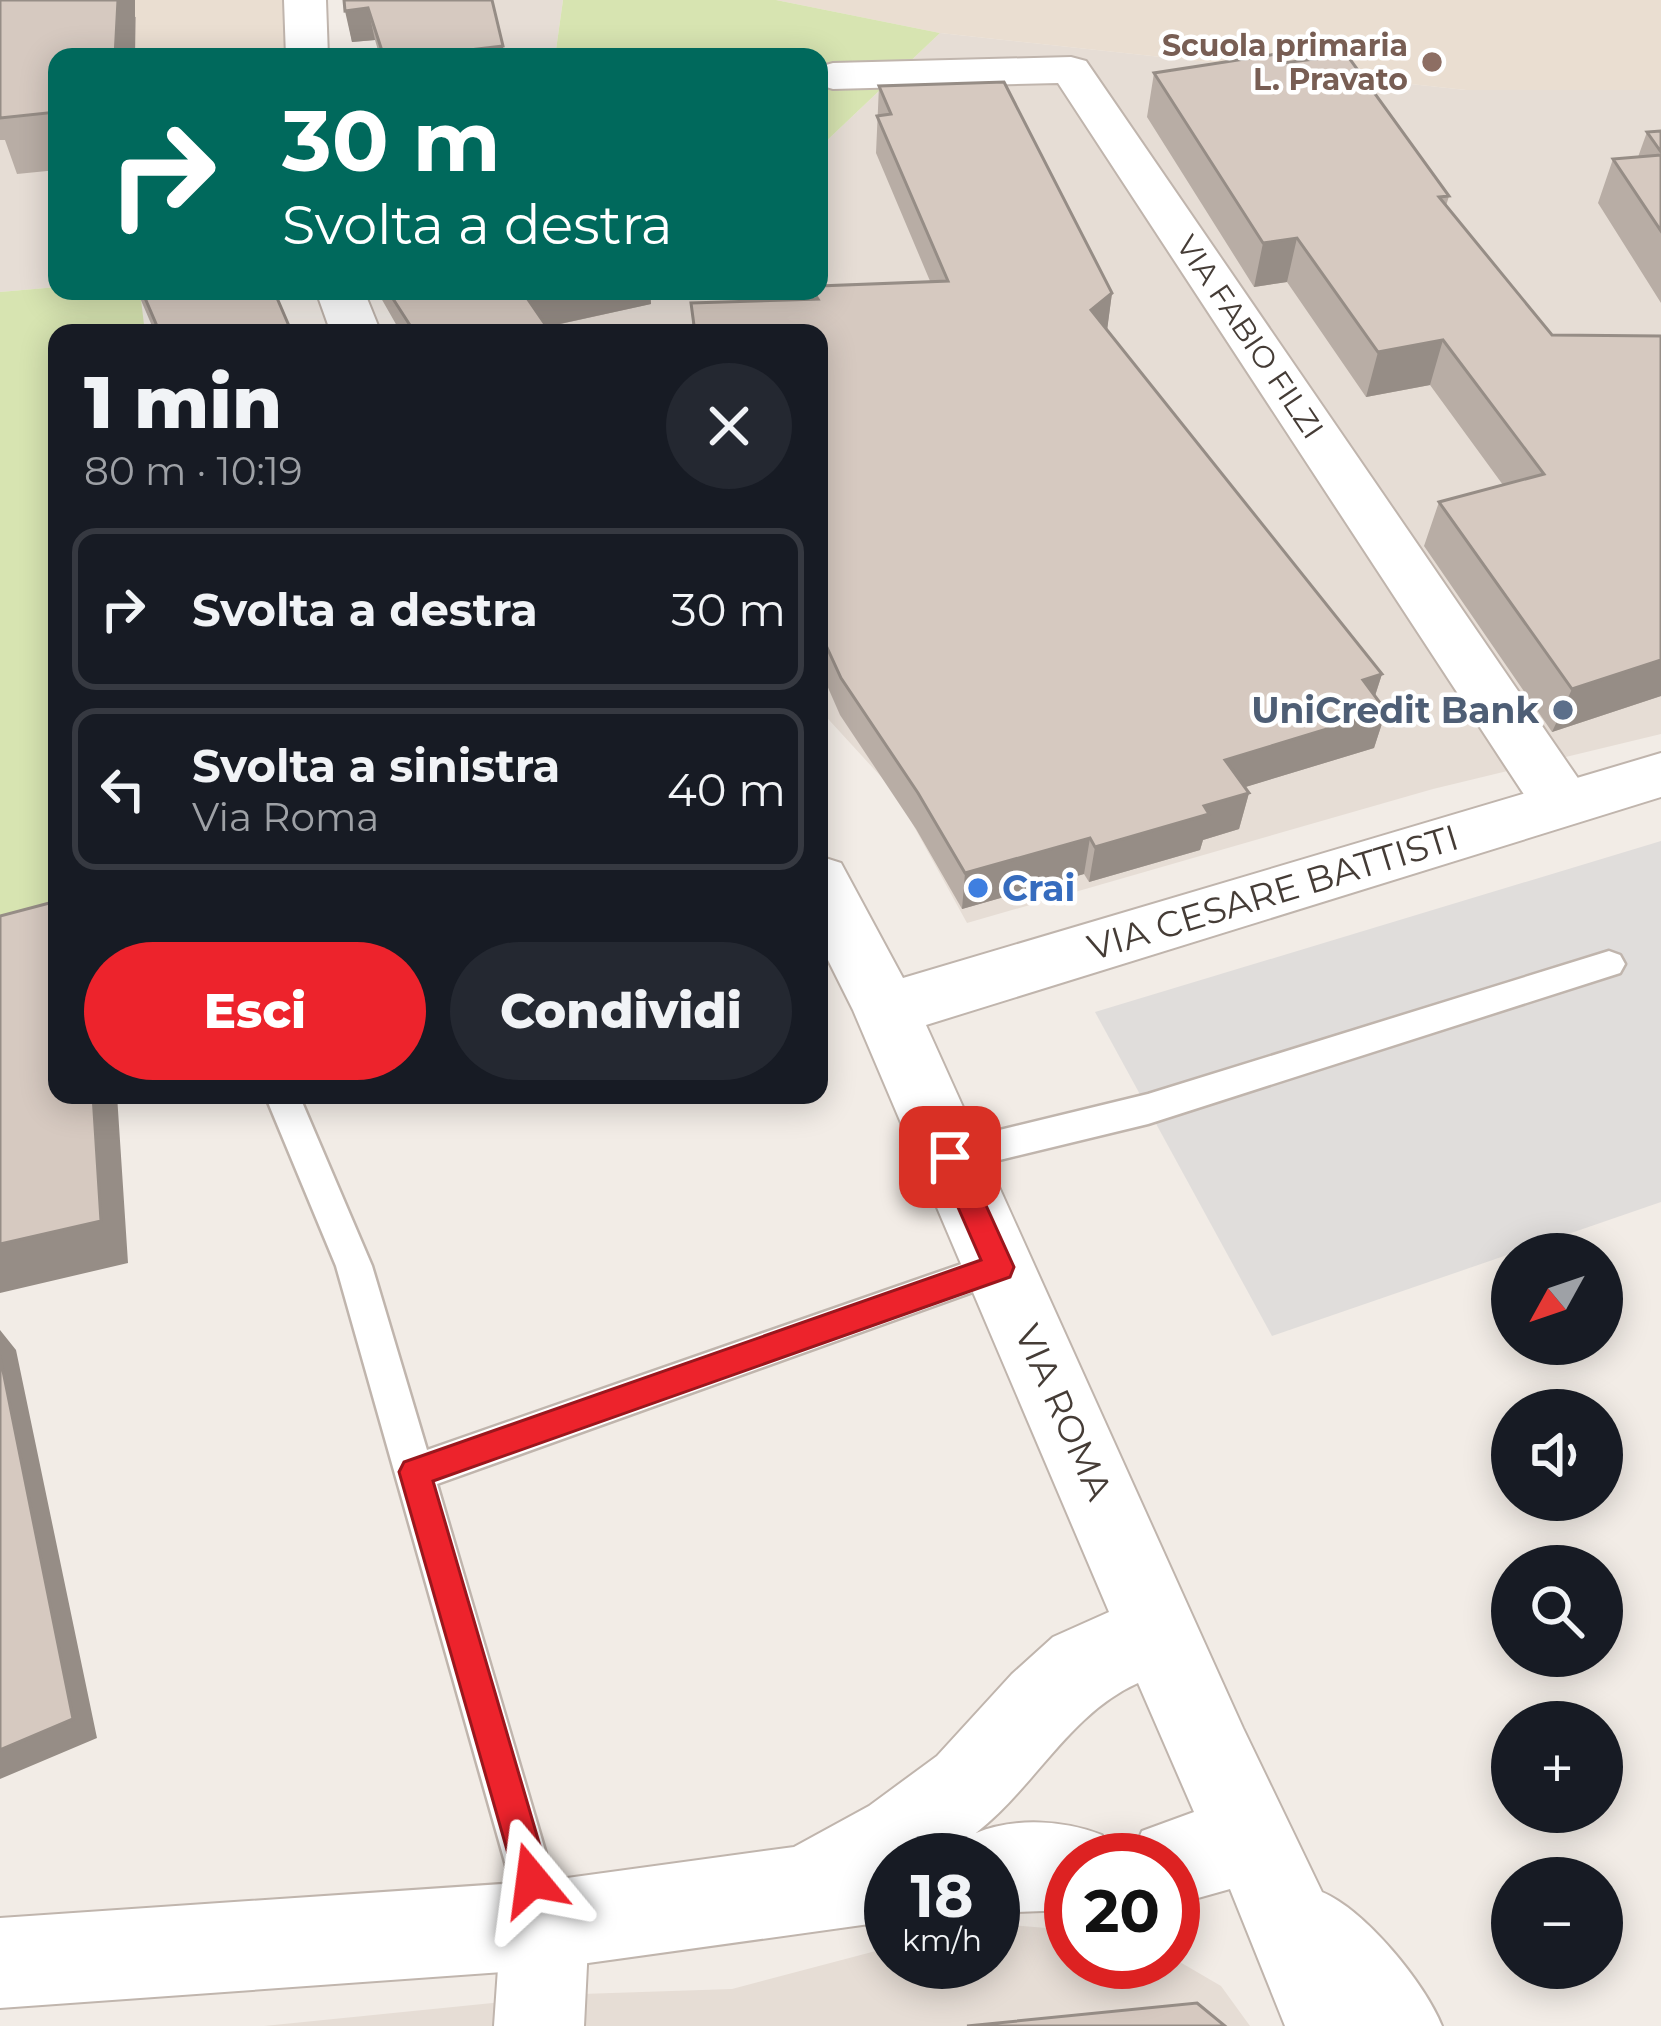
<!DOCTYPE html>
<html lang="it">
<head>
<meta charset="utf-8">
<style>
	:root { --surface:#171b24; --page:#242831; --text:#f1f3f6; --muted:#9ea1a6; --line:#363941; --accent:#ed232c }
	body { margin:0; font-family:Montserrat,sans-serif; background:var(--page); color:var(--text); height:100vh; display:flex; flex-direction:column; font-size:45px; white-space:nowrap }
	* { box-sizing:border-box; margin:0 }
	p { font-size:39px; color:var(--muted) }
	.icon { flex:none; width:66px; height:66px; fill:none; stroke:currentColor; stroke-width:2; stroke-linecap:round; stroke-linejoin:round }
	.map { position:relative; flex:1; overflow:hidden }
	.side { position:absolute; left:48px; top:324px; width:780px; height:780px; display:flex; flex-direction:column; background:var(--surface); border-radius:24px; box-shadow:0 6px 30px #0003 }
	.side>* { flex:none }
	.guide { position:absolute; left:48px; top:48px; width:780px; height:252px; border-radius:24px; box-shadow:0 6px 30px #0003; background:#00695c; color:#fff; overflow:hidden }
	.needle { width:78px; rotate:230deg }
	.fabs { position:absolute; left:1491px; top:1233px; display:grid; gap:24px }
	.fabs a { display:grid; place-items:center; width:132px; height:132px; border-radius:50%; background:var(--surface); box-shadow:0 6px 30px #0003; font-size:60px }
	.speed { position:absolute; left:864px; top:1833px; display:flex; gap:24px; font-size:60px; font-weight:700; text-align:center }
	.speed>* { display:grid; place-content:center; width:156px; height:156px; border-radius:50%; background:var(--surface); box-shadow:0 6px 30px #0003; line-height:1 }
	.speed small { font-size:30px; font-weight:400 }
	.speed .limit { border:18px solid #d22; background:#fff; color:#111 }
	.pin { position:absolute; display:grid; place-items:center; width:102px; height:102px; color:#fff; margin:-51px; border-radius:24px; box-shadow:0 6px 18px #0006 }
	.me { position:absolute; width:132px; margin:-66px; rotate:344deg; stroke-linejoin:round; filter:drop-shadow(0 0 9px #0008) }
	.turn { display:flex; align-items:center; gap:42px; height:252px; padding:0 36px; font-size:54px }
	.turn .icon { width:156px; height:156px; stroke-width:2.5 }
	.turn b { display:block; font-size:84px; line-height:102px }
	.round { display:grid; place-items:center; flex:none; width:126px; height:126px; border-radius:63px; background:var(--page) }
	.overview { display:flex; align-items:center; justify-content:space-between; height:204px; padding:0 36px }
	h1 { font-size:72px; font-weight:800; line-height:90px }
	.action { display:flex; gap:24px; margin-top:auto; padding:24px 36px }
	.action a { flex:1; height:138px; border-radius:72px; background:var(--accent); color:#fff; font-size:48px; font-weight:800; line-height:138px; text-align:center }
	.action a+a { background:var(--page); color:var(--text) }
	ul { padding:0; list-style:none }
	li { display:flex; align-items:center; gap:36px; height:162px; margin:0 24px 18px; padding:0 12px; border:6px solid var(--line); border-radius:24px }
	li div { flex:1 }
	li b { display:block; font-size:45px }
	li em { font-style:normal }
	.map>svg:first-child { display:block }
	.residential { fill:#e6ddd5 }
	.education { fill:#eaded1 }
	.green { fill:#d7e4b1 }
	.parking { fill:#e0dddb }
	.lines { fill:none; stroke-linecap:round; stroke-linejoin:round }
	.service-casing { stroke:#c0b5ad; stroke-width:5 }
	.minor-casing { stroke:#c0b5ad; stroke-width:4 }
	.tertiary-casing { stroke:#c0b5ad; stroke-width:4 }
	.service { fill:#fff; fill-rule:evenodd }
	.minor { fill:#fff; fill-rule:evenodd }
	.tertiary { fill:#fff; fill-rule:evenodd }
	.wall { fill:#b8ada5 }
	.shaded-wall { fill:#968d86 }
	.building { fill:#d6c9c0; stroke:#968d86; stroke-width:3 }
	.route { fill:#ed232c; stroke:#9a171d; stroke-width:3 }
	.education-dot { fill:#8d6e63; stroke:#fff; stroke-width:4.5 }
	.service-dot { fill:#5c6f8a; stroke:#fff; stroke-width:4.5 }
	.shop-dot { fill:#3f7fe0; stroke:#fff; stroke-width:4.5 }
	.labels { text-anchor:middle; dominant-baseline:central; stroke-width:9; stroke-linejoin:round; paint-order:stroke }
	.far-education-label { font-size:30px; font-weight:bold; fill:#785e54; stroke:#fff; text-anchor:end }
	.far-street-label { font-size:30px; fill:#453c36; stroke:#fff }
	.service-label { font-size:36px; font-weight:bold; fill:#4e5e75; stroke:#fff; text-anchor:end }
	.shop-label { font-size:36px; font-weight:bold; fill:#366cbe; stroke:#fff; text-anchor:start }
	.street-label { font-size:36px; fill:#453c36; stroke:#fff }
</style>
</head>
<body>
<div class="map">
<svg width="1661" height="2026" viewBox="0 0 1661 2026">
	<rect width="100%" height="100%" fill="#f2ece6"/>
	<path class="residential" d="M 379,0 L 563,0 L 555,57 L 391,57 Z
		M 940,33 L 1466,90 L 1661,90 L 1661,734 L 1433,789 L 967,923 L 895,792 L 819,709 L 819,333 L 433,333 L 414,291 L 819,291 L 819,148 Z
		M 57,80 L 57,287 L 0,292 L 0,88 Z
		M 996,1924 L 1071,1930 L 1071,1962 L 1173,1962 L 1173,1958 L 1221,1986 L 1250,2026 L 264,2026 L 582,1994 L 732,1989 L 891,1947 L 891,1962 L 993,1962 Z"/>
	<path class="education" d="M 0,0 L 283,0 L 291,48 L 228,57 L 57,57 Z
		M 776,0 L 1661,0 L 1661,90 L 1466,90 L 940,33 Z"/>
	<path class="green" d="M 563,0 L 776,0 L 940,33 L 819,148 L 819,57 L 555,57 Z
		M 57,287 L 57,291 L 140,291 L 145,333 L 57,333 L 57,960 L 0,970 L 0,292 Z"/>
	<path class="parking" d="M 1661,841 L 1661,1202 L 1272,1336 L 1095,1012 Z"/>
	<g class="lines">
		<g class="service-casing">
			<path id="service" d="M 1609,951 L 1620,955 L 1625,964 L 1620,973 L 1148,1124 L 950,1172 L 938,1168 L 933,1157 L 938,1146 L 950,1142 L 1148,1094 Z
				M 265,1095 L 299,1095 L 372,1266 L 427,1450 L 999,1251 L 1012,1256 L 1017,1267 L 1012,1278 L 437,1484 L 566,1922 L 560,1938 L 544,1944 L 528,1938 L 522,1922 L 336,1266 Z"/>
		</g>
		<g class="minor-casing">
			<path id="minor" d="M 1071,57 L 1086,61 L 1584,787 L 1592,803 L 1584,819 L 1562,826 L 1540,819 L 1058,83 L 833,89 L 819,85 L 819,67 L 833,63 Z
				M 545,1881 L 576,1894 L 589,1925 L 584,2026 L 494,2026 L 501,1925 L 514,1894 Z"/>
		</g>
		<g class="tertiary-casing">
			<path id="tertiary" d="M 284,0 L 326,0 L 328,57 L 286,57 Z
				M 316,291 L 364,291 L 381,333 L 331,333 Z
				M 1661,753 L 1661,797 L 926,1025 L 1243,1728 L 1322,1892 C 1365,1910 1425,1983 1442,2026 L 1285,2026 L 1230,1889 L 1173,1905 L 1173,1860 L 1130,1860 L 1142,1831 L 1194,1812 L 1138,1683 C 1069,1714 1035,1787 976,1833 C 1014,1817 1064,1820 1102,1835 L 1112,1860 L 1071,1860 L 1071,1910 L 993,1913 L 993,1860 L 953,1860 L 959,1845 L 940,1860 L 891,1860 L 891,1921 L 545,1969 L 0,2008 L 0,1918 L 545,1881 L 794,1847 L 869,1806 L 937,1756 L 1012,1674 L 1053,1637 L 1109,1612 L 853,1010 L 819,942 L 819,856 L 841,863 L 903,978 Z"/>
		</g>
		<use href="#service" class="service"/>
		<use href="#minor" class="minor"/>
		<use href="#tertiary" class="tertiary"/>
	</g>
	<path class="wall" d="M 0,0 L 136,17 L 135,57 L 57,57 L 57,170 L 17,174 L 5,140 L 0,140 Z
		M 344,0 L 504,57 L 380,57 L 375,40 L 352,42 Z
		M 1283,63 L 1449,196 L 1446,206 L 1552,335 L 1661,336 L 1661,696 L 1552,732 L 1424,546 L 1439,502 L 1503,485 L 1430,385 L 1366,397 L 1287,282 L 1254,287 L 1147,117 L 1154,73 Z
		M 879,86 L 1112,293 L 1107,329 L 1382,674 L 1375,696 L 1386,711 L 1374,748 L 1245,787 L 1249,793 L 1239,829 L 1203,840 L 1200,850 L 1089,882 L 1084,874 L 962,909 L 916,829 L 840,715 L 819,667 L 819,333 L 693,333 L 691,303 L 811,300 L 811,291 L 930,281 L 876,153 Z
		M 1661,131 L 1661,303 L 1598,203 L 1613,159 L 1638,157 L 1647,132 Z
		M 137,291 L 274,291 L 292,333 L 155,333 Z
		M 377,291 L 650,291 L 651,304 L 547,327 L 551,333 L 401,333 Z"/>
	<path class="shaded-wall" d="M 118,0 L 135,0 L 135,57 L 115,57 Z
		M 368,8 L 375,40 L 352,42 L 345,11 Z
		M 503,46 L 504,57 L 471,57 L 469,50 Z
		M 1297,238 L 1287,282 L 1254,287 L 1263,243 Z
		M 558,291 L 650,291 L 651,304 L 532,330 L 527,298 Z
		M 1112,293 L 1107,331 L 1091,310 Z
		M 1443,340 L 1430,385 L 1366,397 L 1378,352 Z
		M 1661,660 L 1661,696 L 1552,732 L 1572,689 Z
		M 1382,674 L 1370,711 L 1363,680 Z
		M 1386,711 L 1374,748 L 1216,796 L 1225,760 Z
		M 1249,793 L 1239,829 L 1203,840 L 1200,850 L 1089,882 L 1095,847 L 1204,806 Z
		M 1090,838 L 1084,874 L 962,909 L 965,873 Z
		M 93,1095 L 117,1095 L 128,1263 L 0,1293 L 0,1244 Z
		M 0,1330 L 16,1350 L 97,1738 L 0,1779 Z"/>
	<path class="building" d="M 0,0 L 118,0 L 115,57 L 57,57 L 57,112 L 0,118 Z
		M 344,0 L 492,0 L 503,46 L 469,50 L 472,57 L 384,57 L 368,8 L 345,11 Z
		M 1277,54 L 1283,63 L 1347,55 L 1449,196 L 1439,197 L 1552,335 L 1661,336 L 1661,660 L 1572,689 L 1439,502 L 1544,474 L 1443,340 L 1378,352 L 1297,238 L 1263,243 L 1154,73 Z
		M 1004,82 L 1112,293 L 1091,310 L 1382,674 L 1363,680 L 1386,711 L 1225,760 L 1249,793 L 1204,806 L 1209,814 L 1095,847 L 1090,838 L 965,873 L 918,793 L 841,678 L 819,630 L 819,333 L 695,333 L 691,303 L 818,299 L 813,291 L 819,291 L 819,286 L 948,281 L 877,116 L 891,114 L 879,86 Z
		M 1661,131 L 1661,152 L 1647,132 Z
		M 1661,155 L 1661,231 L 1613,159 Z
		M 142,291 L 274,291 L 292,333 L 160,333 Z
		M 388,291 L 558,291 L 527,298 L 551,333 L 415,333 Z
		M 57,901 L 57,1095 L 93,1095 L 101,1221 L 0,1244 L 0,916 Z
		M 0,1356 L 73,1719 L 0,1750 Z
		M 1197,2003 L 1225,2026 L 967,2026 Z"/>
	<path class="route" d="M 950,1145 L 960,1149 L 964,1157 L 1014,1267 L 1010,1277 L 433,1481 L 550,1880 L 545,1892 L 532,1898 L 519,1892 L 399,1472 L 404,1462 L 981,1260 L 936,1157 L 940,1149 Z"/>
	<circle class="education-dot" cx="1432" cy="62" r="12"/>
	<circle class="service-dot" cx="1563" cy="710" r="12"/>
	<circle class="shop-dot" cx="978" cy="888" r="12"/>
	<g class="labels">
		<g class="far-education-label">
			<text x="1408" y="45">Scuola primaria<tspan x="1408" dy="34">L. Pravato</tspan></text>
		</g>
		<g class="far-street-label">
			<text transform="translate(1250 337) rotate(56)">VIA FABIO FILZI</text>
		</g>
		<g class="service-label">
			<text x="1539" y="710">UniCredit Bank</text>
		</g>
		<g class="shop-label">
			<text x="1002" y="888">Crai</text>
		</g>
		<g class="street-label">
			<text transform="translate(1273 892) rotate(-17)">VIA CESARE BATTISTI</text>
			<text transform="translate(1064 1412) rotate(66)">VIA ROMA</text>
		</g>
	</g>
</svg>
<div class="fabs">
<a><svg class="needle" viewBox="-14 -14 28 28"><path d="M0-13l5 13h-10z" fill="#e53935"/><path d="M0 13l5-13h-10z" fill="#9ea1a6"/></svg></a>
<a><svg class="icon" aria-label="sound" viewBox="0 0 24 24"><path d="M4 9h4l5-4v14l-5-4H4zM17 9q2 3 0 6"/></svg></a>
<a><svg class="icon" aria-label="search" viewBox="0 0 24 24"><circle cx="10" cy="10" r="6"/><path d="M15 15l6 6"/></svg></a>
<a>+</a>
<a>−</a>
</div>
<div class="speed"><div>18<small>km/h</small></div><div class="limit">20</div></div>
<div class="pin" style="left:950px;top:1157px;background:#d93025"><svg class="icon" aria-label="arrive" viewBox="0 0 24 24"><path d="M6 21V4h12l-3 4 3 4H6"/></svg></div>
<svg class="me" style="left:532px;top:1880px" viewBox="-20 -20 40 40"><path d="M0-17L14 15 0 8-14 15z" fill="#ed232c" stroke="#fff" stroke-width="4"/></svg>
<div class="guide">
<div class="turn"><svg class="icon" aria-label="right" viewBox="0 0 24 24"><path d="M7 20v-9h11M14 6l5 5-5 5"/></svg><div><b>30 m</b>Svolta a destra</div></div>
</div>
<section class="side">
<div class="overview"><div><h1>1 min</h1><p>80 m · 10:19</p></div><a class="round"><svg class="icon" aria-label="close" viewBox="0 0 24 24"><path d="M6 6l12 12M18 6L6 18"/></svg></a></div>
<ul>
<li><svg class="icon" aria-label="right" viewBox="0 0 24 24"><path d="M7 20v-9h11M14 6l5 5-5 5"/></svg><div><b>Svolta a destra</b></div><em>30 m</em></li>
<li><svg class="icon" aria-label="left" viewBox="0 0 24 24"><path d="M17 20v-9H6M10 6l-5 5 5 5"/></svg><div><b>Svolta a sinistra</b><p>Via Roma</p></div><em>40 m</em></li>
</ul>
<div class="action"><a>Esci</a><a>Condividi</a></div>
</section>
</div>
</body>
</html>
